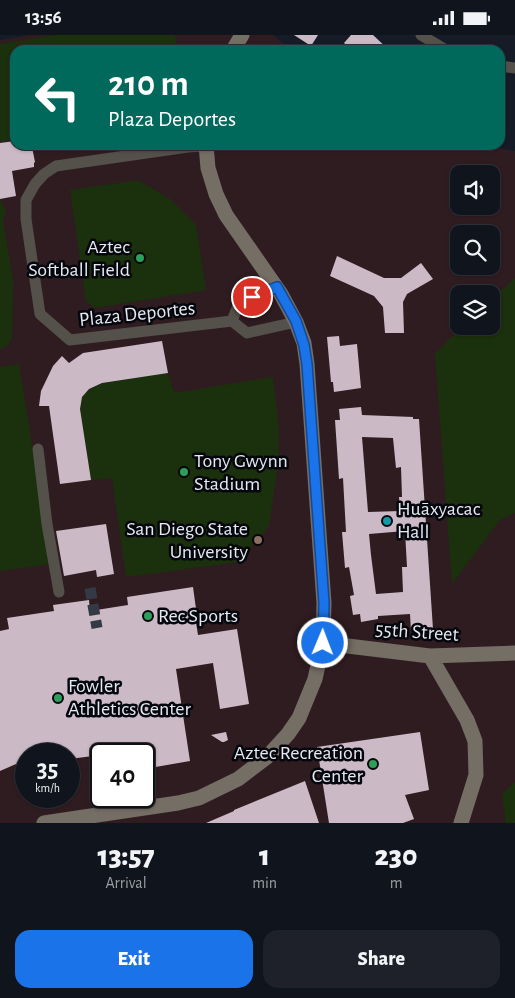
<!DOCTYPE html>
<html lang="en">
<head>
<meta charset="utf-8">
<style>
	:root { --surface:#10141d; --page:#1e212a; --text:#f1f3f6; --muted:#9c9ea4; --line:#30333b; --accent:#1a73e8 }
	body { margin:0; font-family:"Alegreya Sans",sans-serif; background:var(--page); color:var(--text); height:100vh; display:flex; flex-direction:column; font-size:19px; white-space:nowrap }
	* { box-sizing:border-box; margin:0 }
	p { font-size:16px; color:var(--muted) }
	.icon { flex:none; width:28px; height:28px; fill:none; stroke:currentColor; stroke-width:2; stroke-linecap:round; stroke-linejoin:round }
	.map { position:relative; height:788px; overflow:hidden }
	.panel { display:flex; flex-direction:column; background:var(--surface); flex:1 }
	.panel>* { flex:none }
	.hud { position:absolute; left:10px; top:10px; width:495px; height:105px; border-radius:15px; box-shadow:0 1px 4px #0004,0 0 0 1px var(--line); background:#00695c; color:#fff; overflow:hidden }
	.fabs { position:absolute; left:450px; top:130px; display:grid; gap:10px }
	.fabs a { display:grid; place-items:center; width:50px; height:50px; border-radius:10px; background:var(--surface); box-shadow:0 1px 4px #0004,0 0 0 1px var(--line); font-size:25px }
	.speed { position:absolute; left:15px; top:708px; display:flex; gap:10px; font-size:25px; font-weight:700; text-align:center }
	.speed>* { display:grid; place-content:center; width:65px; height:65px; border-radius:50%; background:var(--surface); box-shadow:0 1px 4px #0004,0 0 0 1px var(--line); line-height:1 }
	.speed small { font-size:12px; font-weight:400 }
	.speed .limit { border:2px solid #111; border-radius:8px; background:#fff; color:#111 }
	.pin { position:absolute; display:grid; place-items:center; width:42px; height:42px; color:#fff; margin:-21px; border:2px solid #fff; border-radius:50%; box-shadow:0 1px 5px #0007 }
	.me { position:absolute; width:55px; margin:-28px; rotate:1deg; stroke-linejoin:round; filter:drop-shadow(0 0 4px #0008) }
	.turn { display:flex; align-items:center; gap:18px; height:105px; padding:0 15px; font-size:22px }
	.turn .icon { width:65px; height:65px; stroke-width:2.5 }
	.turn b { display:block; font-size:35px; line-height:42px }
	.eta { display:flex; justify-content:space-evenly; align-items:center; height:85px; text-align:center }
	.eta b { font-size:30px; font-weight:800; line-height:35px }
	.button { display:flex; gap:10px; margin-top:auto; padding:10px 15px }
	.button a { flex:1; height:58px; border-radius:15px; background:var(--accent); color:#fff; font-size:20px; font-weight:800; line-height:58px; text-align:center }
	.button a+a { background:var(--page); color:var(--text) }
	.status { display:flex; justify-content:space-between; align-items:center; height:35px; padding:0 25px; background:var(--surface); direction:ltr }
	.status svg { height:14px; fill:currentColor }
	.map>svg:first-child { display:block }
	.education { fill:#2f1c21; fill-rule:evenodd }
	.green { fill:#1b300c }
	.building { fill:#cbbac6; fill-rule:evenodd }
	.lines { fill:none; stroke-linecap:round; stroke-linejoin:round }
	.street-tunnel { stroke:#343a45; stroke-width:11; stroke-dasharray:11 5.5; stroke-linecap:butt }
	.street { stroke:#54504a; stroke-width:11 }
	.secondary { stroke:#746e64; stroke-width:15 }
	.route-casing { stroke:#114b97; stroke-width:12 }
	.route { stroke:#1a73e8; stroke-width:9 }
	.leisure-dot { fill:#2e9e5b; stroke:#04060b; stroke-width:2 }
	.culture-dot { fill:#0f9aa8; stroke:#04060b; stroke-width:2 }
	.education-dot { fill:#8d6e63; stroke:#04060b; stroke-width:2 }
	.labels { text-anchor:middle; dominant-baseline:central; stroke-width:5; stroke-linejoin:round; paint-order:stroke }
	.poi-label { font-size:20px; fill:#e4e9f2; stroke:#04060b; text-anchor:start }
	.street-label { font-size:20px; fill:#e4e9f2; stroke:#04060b }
</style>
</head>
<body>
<div class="status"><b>13:56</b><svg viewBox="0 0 49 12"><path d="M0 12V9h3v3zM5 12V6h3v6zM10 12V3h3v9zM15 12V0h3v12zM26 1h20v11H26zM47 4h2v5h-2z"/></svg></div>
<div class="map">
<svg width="515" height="788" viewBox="0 0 515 788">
	<rect width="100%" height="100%" fill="#151b27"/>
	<path class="education" d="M 31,0 L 273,0 L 291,15 L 15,15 L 15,110 L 483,110 L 515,116 L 515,788 L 0,788 L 0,5 ZM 459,139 L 491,139 L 491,171 L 459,171 ZM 459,199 L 491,199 L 491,231 L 459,231 ZM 459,259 L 491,259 L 491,291 L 459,291 ZM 26,719 L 69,719 L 69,761 L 26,761 ZM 101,719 L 144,719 L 144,761 L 101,761 Z"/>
	<path class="green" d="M 55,0 L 175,0 L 177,15 L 15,15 L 15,104 L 0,107 L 0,9 Z
		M 138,145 L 170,164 L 196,190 L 206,255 L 96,273 L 86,267 L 70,155 Z
		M 0,164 L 6,177 L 3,186 L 13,245 L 12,304 L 6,312 L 0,314 Z
		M 515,243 L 515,478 L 500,485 L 452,549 L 435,319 L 462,291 L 491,291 L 491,265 Z
		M 19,329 L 51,529 L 0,536 L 0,332 Z
		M 168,338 L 174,358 L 273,342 L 279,396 L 278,430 L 269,491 L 239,527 L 126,542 L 112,443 L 91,445 L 80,374 L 82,362 L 89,354 L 102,348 Z
		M 515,747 L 515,788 L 506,788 L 502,759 Z"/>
	<path class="building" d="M 294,0 L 318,0 L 311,11 Z
		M 351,0 L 373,0 L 389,15 L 352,15 L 344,8 Z
		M 15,106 L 15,110 L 31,110 L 32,112 L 35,127 L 34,128 L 34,132 L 12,136 L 16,161 L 0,164 L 0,108 Z
		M 337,221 L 384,243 L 401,243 L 421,228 L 433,244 L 407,259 L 403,267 L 404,298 L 385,298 L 383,272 L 374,261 L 330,241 Z
		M 339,301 L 340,311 L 357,309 L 361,353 L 334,357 L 333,347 L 331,347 L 327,302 Z
		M 162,306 L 168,338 L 102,348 L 89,354 L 82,362 L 80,374 L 91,445 L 60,449 L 49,371 L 39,371 L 41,356 L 53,331 L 62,321 L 69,328 L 83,318 Z
		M 361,372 L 362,380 L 413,382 L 413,384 L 419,384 L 433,594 L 411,596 L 410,579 L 378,581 L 378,584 L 361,587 L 360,579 L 353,580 L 350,561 L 354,560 L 349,532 L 345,533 L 342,497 L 346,497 L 343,443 L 339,444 L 335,385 L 340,385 L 339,374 ZM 362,402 L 393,403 L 396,433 L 401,432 L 402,462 L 399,462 L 400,476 L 368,477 ZM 405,496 L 407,532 L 402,532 L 403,557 L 376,559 L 371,520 L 369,499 Z
		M 106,489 L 114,539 L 97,542 L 96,535 L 64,541 L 56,496 Z
		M 193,552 L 196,574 L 194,575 L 198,600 L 237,594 L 249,669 L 220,674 L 213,628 L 176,634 L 190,726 L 144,734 L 144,719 L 124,719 L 124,717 L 101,719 L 101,720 L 69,724 L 69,719 L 26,719 L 26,758 L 22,758 L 16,729 L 0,736 L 0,596 L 9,594 L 7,583 L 54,576 L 53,570 L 89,565 L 90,576 L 128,570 L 127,562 Z
		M 226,697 L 228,705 L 224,707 L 222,707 L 211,700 Z
		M 420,697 L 429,755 L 405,760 L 414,784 L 403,788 L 329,788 L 317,712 Z
		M 305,746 L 319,788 L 206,788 L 234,776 L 234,775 Z"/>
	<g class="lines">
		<path class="street-tunnel" d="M 90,553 L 97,593"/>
		<path class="street" d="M 421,0 L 446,15
			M 500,31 L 515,33
			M 206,111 L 188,112 L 56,131 L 44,139 L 35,149 L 26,165 L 26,184 L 40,279 L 70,305 L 232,286
			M 277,252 L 239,268 L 232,286 L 247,298 L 296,287
			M 38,414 L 47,489 L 59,557"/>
		<path class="secondary" d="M 233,15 L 242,0
			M 323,608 L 430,621 L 515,618
			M 430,621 L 467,685 L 475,706 L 476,740 L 461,788
			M 44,788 L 178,768 L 199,763 L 238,744 L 267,722 L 288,699 L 299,683 L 315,644 L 323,608 L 324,568 L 307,329 L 304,308 L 296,287 L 281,259 L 226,180 L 216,159 L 208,133 L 206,110"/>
	</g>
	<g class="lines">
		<g class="route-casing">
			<path id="route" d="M 252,262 L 277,252 L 296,286 L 304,310 L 307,329 L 324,568 L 323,608"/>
		</g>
		<use href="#route" class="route"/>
	</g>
	<g class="leisure-dot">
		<circle cx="140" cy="223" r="5"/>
		<circle cx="184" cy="437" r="5"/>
		<circle cx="148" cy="581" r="5"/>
		<circle cx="58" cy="663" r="5"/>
		<circle cx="373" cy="729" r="5"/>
	</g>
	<circle class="culture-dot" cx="387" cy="486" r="5"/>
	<circle class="education-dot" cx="258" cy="505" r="5"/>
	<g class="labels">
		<g class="poi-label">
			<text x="130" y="212" text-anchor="end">Aztec<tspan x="130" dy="23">Softball Field</tspan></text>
			<text x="194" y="426">Tony Gwynn<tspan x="194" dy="23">Stadium</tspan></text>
			<text x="397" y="474">Huāxyacac<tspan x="397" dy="23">Hall</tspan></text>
			<text x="248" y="494" text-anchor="end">San Diego State<tspan x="248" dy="23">University</tspan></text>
			<text x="158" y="581">Rec Sports</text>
			<text x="68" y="651">Fowler<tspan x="68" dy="23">Athletics Center</tspan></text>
			<text x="363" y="718" text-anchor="end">Aztec Recreation<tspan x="363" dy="23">Center</tspan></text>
		</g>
		<g class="street-label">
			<text transform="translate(137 279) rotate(-6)">Plaza Deportes</text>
			<text transform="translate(417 597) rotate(4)">55th Street</text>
		</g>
	</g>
</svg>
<div class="fabs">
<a><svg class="icon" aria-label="sound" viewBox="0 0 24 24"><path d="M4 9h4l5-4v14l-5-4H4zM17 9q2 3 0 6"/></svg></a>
<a><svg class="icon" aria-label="search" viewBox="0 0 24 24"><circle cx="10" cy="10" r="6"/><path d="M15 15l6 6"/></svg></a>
<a><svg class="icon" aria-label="layers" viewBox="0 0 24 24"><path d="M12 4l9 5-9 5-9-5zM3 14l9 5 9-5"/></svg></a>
</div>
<div class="speed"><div>35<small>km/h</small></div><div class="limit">40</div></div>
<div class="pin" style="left:252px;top:262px;background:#d93025"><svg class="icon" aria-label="arrive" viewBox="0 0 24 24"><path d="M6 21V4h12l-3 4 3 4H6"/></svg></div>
<svg class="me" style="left:323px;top:608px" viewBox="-20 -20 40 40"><circle r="17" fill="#1a73e8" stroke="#fff" stroke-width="3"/><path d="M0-11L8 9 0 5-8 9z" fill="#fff"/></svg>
<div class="hud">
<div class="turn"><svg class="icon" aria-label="left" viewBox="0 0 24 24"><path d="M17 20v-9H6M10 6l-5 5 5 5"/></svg><div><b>210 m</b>Plaza Deportes</div></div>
</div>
</div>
<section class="panel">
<div class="eta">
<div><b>13:57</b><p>Arrival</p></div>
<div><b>1</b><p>min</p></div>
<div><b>230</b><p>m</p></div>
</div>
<div class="button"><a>Exit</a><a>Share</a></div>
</section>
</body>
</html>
